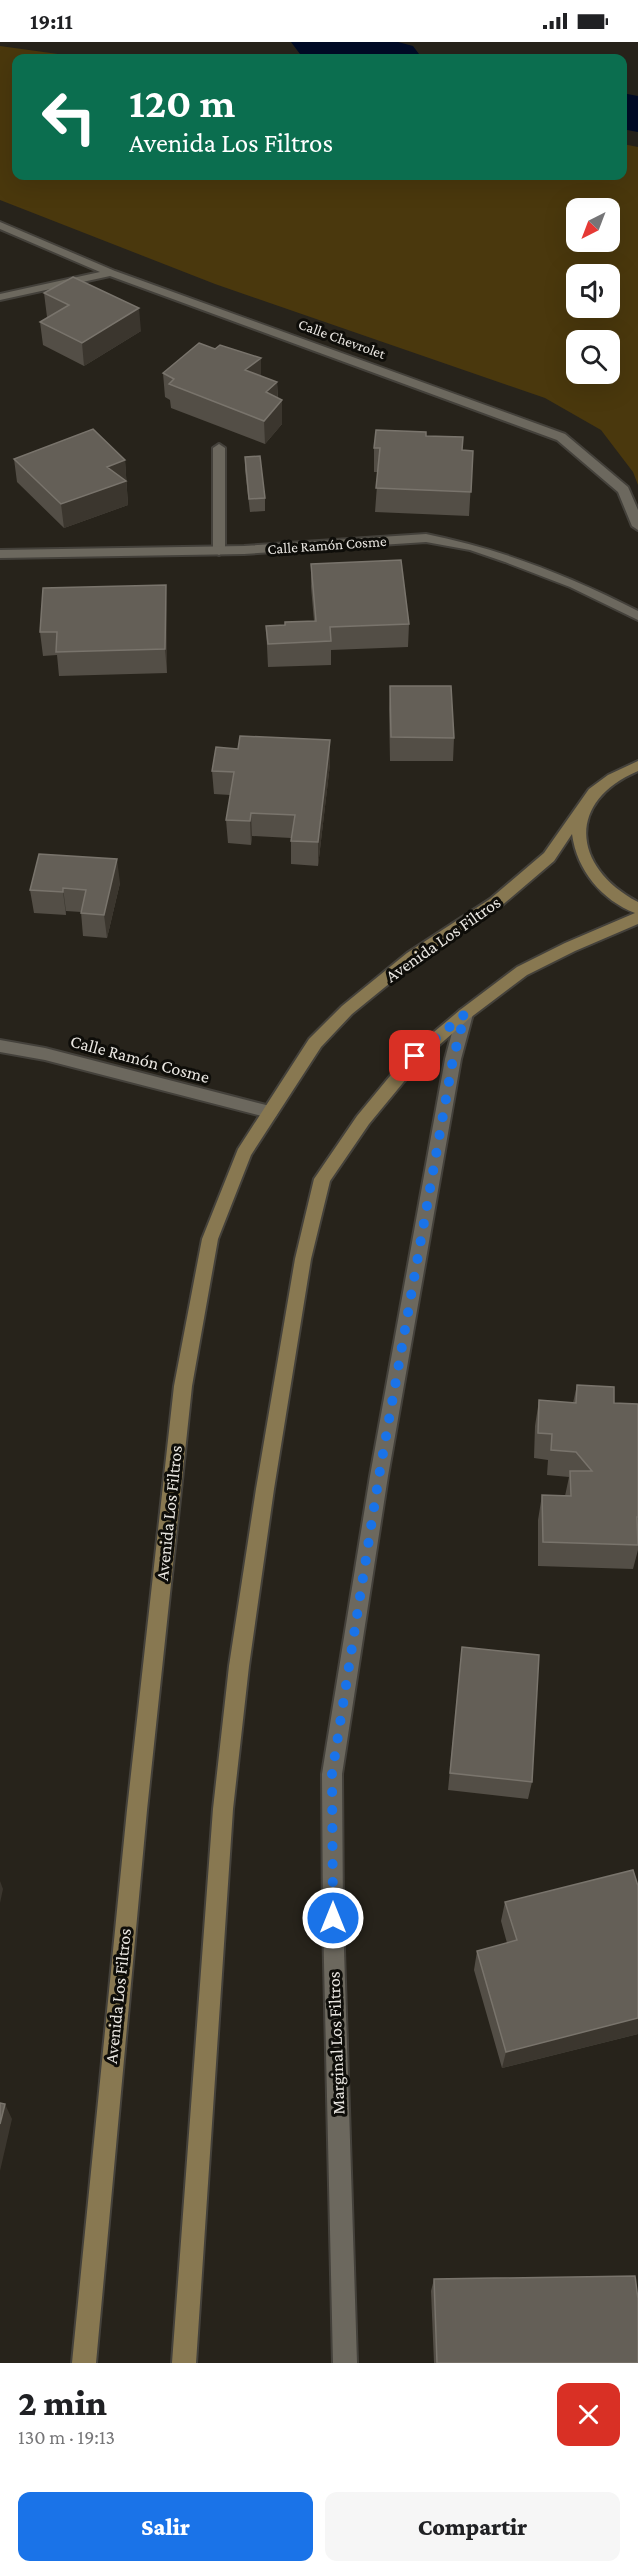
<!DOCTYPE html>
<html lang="es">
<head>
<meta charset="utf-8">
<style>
	:root { --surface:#fff; --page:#f6f6f6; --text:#202124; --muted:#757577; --accent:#1a73e8 }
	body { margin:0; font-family:"Crimson Pro",serif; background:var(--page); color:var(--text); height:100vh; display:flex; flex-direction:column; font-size:22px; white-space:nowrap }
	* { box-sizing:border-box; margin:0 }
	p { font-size:20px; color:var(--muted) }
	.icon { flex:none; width:33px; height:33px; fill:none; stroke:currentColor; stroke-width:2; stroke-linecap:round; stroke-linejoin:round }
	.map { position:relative; height:2321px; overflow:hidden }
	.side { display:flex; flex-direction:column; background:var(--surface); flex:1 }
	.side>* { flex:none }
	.hud { position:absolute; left:12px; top:12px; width:615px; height:126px; border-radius:12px; box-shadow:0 6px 24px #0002; background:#0b6e4f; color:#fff; overflow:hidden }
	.needle { width:39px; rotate:222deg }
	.buttons { position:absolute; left:566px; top:156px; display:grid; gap:12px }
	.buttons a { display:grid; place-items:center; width:54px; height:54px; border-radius:12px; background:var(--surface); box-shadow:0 6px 24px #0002; font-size:30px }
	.pin { position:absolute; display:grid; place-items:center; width:51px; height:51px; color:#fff; margin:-26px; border-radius:12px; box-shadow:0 3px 9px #0006 }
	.me { position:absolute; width:66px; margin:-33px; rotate:0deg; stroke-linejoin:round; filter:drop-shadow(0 0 4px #0008) }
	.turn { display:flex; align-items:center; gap:21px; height:126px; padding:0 18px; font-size:27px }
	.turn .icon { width:78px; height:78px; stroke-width:2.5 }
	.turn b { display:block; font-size:42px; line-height:51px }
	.round { display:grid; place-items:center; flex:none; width:63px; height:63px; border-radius:12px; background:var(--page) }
	.overview { display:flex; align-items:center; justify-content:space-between; height:102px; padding:0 18px }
	h1 { font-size:36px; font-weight:800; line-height:45px }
	.button { display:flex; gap:12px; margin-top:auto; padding:12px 18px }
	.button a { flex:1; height:69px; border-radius:12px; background:var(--accent); color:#fff; font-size:24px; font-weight:800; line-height:69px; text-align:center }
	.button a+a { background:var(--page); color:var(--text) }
	.status { display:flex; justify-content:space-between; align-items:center; height:42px; padding:0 30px; background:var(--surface); direction:ltr }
	.status svg { height:16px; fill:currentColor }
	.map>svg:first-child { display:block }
	.green { fill:#4a380d; fill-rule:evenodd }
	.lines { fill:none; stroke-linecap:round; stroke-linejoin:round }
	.river { fill:#000b26; fill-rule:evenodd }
	.service-casing { stroke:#44413b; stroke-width:4 }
	.minor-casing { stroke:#44413b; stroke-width:4 }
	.secondary-casing { stroke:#44413b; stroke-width:4 }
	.service { fill:#6c685e; fill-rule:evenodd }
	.minor { fill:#6c685e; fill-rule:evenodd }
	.secondary { fill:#887851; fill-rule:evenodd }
	.wall { fill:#534e46 }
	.shaded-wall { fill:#3b362e }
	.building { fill:#645f57; stroke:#79746c; stroke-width:1.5 }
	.route { stroke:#1a73e8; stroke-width:10; stroke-dasharray:0 18 }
	.labels { text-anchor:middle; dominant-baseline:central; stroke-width:6; stroke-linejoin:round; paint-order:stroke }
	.far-street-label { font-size:15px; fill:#eae7e2; stroke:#0e0d09 }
	.street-label { font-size:18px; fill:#eae7e2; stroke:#0e0d09 }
</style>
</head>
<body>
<div class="status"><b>19:11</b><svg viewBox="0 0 49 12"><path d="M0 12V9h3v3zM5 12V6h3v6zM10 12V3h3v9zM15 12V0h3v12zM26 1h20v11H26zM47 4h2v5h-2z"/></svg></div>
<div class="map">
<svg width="638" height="2321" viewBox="0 0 638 2321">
	<rect width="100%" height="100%" fill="#27231b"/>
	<path class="green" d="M 0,4 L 87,16 L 16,16 L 16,134 L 622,134 L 623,102 L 638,105 L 638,443 L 633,430 L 601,388 L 545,356 L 215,242 L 0,158 ZM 576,166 L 609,166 L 609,200 L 576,200 ZM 576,232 L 609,232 L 609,266 L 576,266 ZM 576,298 L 609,298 L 609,332 L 576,332 Z"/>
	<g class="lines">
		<path class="river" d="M 291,0 L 398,0 L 413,4 L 422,16 L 317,16 L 300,12 Z
			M 622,51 L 638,54 L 638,90 L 622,87 Z"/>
		<g class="service-casing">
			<path id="service" d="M 219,402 L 225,406 L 225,509 L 219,513 L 213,509 L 213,406 Z"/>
		</g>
		<g class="minor-casing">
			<path id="minor" d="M 0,180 L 115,229 L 565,392 L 628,445 L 638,468 L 638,488 L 632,484 L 618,450 L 557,398 L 110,234 L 0,258 L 0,252 L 100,230 L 0,187 Z
				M 426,492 C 501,507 570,534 638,569 L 638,578 L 570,545 L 505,520 L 470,508 L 426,500 L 244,512 L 0,516 L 0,508 L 244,504 Z
				M 465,966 L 470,968 L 473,972 L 461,1017 L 388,1434 L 342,1732 L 343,1876 L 357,2321 L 333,2321 L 323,1876 L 322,1732 L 370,1434 L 445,1017 L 457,972 L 460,968 Z
				M 0,998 L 45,1006 L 270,1064 L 276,1066 L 278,1070 L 276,1074 L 270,1076 L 45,1018 L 0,1010 Z"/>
		</g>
		<g class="secondary-casing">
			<path id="secondary" d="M 638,719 L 638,729 C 565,760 573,826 638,860 L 638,882 L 575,909 L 527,933 L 470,976 L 421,1019 L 369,1082 L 330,1139 L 311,1217 L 274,1447 L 249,1624 L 233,1767 L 196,2321 L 172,2321 L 213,1767 L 229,1624 L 256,1447 L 295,1217 L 314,1137 L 357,1074 L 409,1011 L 460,968 L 517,925 L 565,901 L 635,871 C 602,858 577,829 572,792 L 554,819 L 500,865 L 417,919 L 352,972 L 321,1005 L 251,1113 L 218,1197 L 192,1344 L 147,1768 L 96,2321 L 72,2321 L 127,1768 L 174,1344 L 202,1197 L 238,1107 L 309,997 L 342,964 L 407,911 L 490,857 L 544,811 L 589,747 L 608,733 Z"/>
		</g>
		<use href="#service" class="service"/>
		<use href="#minor" class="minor"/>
		<use href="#secondary" class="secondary"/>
	</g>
	<path class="wall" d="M 44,251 L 141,289 L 84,324 L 43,303 L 40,280 L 48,275 L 47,275 Z
		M 163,331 L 261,334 L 277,340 L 278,356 L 282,382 L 265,402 L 171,366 L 170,358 L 165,355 Z
		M 426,394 L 462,408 L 473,409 L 469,474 L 375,470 L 378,430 L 374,430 L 374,406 Z
		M 245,415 L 265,456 L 265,469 L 250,470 L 245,428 Z
		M 14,417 L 125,418 L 128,463 L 64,486 L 17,440 Z
		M 311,522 L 409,582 L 408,605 L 331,608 L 331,623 L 268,625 L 266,584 L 285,583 L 314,579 L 311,545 Z
		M 167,566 L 167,631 L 59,634 L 57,613 L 43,614 L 40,590 Z
		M 390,644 L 454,696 L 453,719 L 390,719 L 389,667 Z
		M 330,698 L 330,722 L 318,824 L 291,822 L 291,796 L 252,794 L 251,803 L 228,801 L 226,778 L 230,753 L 214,752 L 212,729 L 238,707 Z
		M 120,841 L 107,896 L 83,894 L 81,870 L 66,869 L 66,873 L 34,871 L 30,848 Z
		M 577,1343 L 614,1361 L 638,1362 L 638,1508 L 633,1527 L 538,1524 L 538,1478 L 542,1453 L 565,1454 L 569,1435 L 547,1433 L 548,1418 L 534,1416 L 535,1384 L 539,1358 L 573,1361 Z
		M 462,1605 L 532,1740 L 528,1757 L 448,1748 Z
		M 638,1844 L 638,1992 L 502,2026 L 474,1928 L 477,1909 L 507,1901 L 501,1879 L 505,1860 Z
		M 434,2237 L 638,2321 L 434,2321 L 431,2249 Z"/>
	<path class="shaded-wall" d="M 139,266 L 141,289 L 84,324 L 82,301 Z
		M 261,316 L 261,339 L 245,328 Z
		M 277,340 L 278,363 L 282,358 L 282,382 L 265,402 L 264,379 L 266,350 Z
		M 125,418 L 128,463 L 64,486 L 61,462 L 107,425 Z
		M 166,543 L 167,566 L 167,631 L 165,607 Z
		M 330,698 L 330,722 L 318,824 L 318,800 Z
		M 251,771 L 252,794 L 251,803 L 250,779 Z
		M 117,817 L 120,841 L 107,896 L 104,873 Z
		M 63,846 L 66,869 L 66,873 L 63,850 Z
		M 0,1839 L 3,1847 L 0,1861 Z
		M 638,1976 L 638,1992 L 502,2026 L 506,2010 Z
		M 5,2062 L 12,2077 L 0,2129 L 0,2082 Z"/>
	<path class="building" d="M 73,235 L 139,266 L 82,301 L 40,280 L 69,263 L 44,251 Z
		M 199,301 L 215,307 L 220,303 L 261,316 L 245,328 L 277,340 L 266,350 L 282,358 L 264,379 L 169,342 L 174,337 L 163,331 Z
		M 93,387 L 125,418 L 107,425 L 126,439 L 61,462 L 14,417 Z
		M 376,388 L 426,390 L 426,394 L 463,395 L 462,408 L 473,409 L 471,450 L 376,446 L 380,406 L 374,406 Z
		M 260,414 L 265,456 L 249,457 L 245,415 Z
		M 401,518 L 409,582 L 330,585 L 331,599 L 268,602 L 266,584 L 285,583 L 285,580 L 316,579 L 311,522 Z
		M 166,543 L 165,607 L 56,610 L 57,590 L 40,590 L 43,546 Z
		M 390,644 L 451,644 L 454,696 L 391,695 Z
		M 240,694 L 330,698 L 318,800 L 291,799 L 295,773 L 251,771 L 250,779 L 226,778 L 234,730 L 212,729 L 216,705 L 238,707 Z
		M 39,812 L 117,817 L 104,873 L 81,871 L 86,848 L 63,846 L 63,850 L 30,848 Z
		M 577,1343 L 614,1345 L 614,1361 L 638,1362 L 638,1475 L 637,1475 L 638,1503 L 543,1500 L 542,1453 L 571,1454 L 570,1429 L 592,1429 L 576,1410 L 551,1408 L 552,1392 L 538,1391 L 539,1358 L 576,1361 Z
		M 462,1605 L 539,1613 L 532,1740 L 450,1731 Z
		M 633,1828 L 638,1844 L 638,1976 L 506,2010 L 477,1909 L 517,1898 L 505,1860 Z
		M 0,2061 L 5,2062 L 0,2082 Z
		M 635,2234 L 638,2257 L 638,2321 L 437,2321 L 434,2237 Z"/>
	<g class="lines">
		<path class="route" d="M 333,1876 L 332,1732 L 379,1434 L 453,1017 L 465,972 L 415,1014"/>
	</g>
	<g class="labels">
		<g class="far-street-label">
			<text transform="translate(342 297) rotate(20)">Calle Chevrolet</text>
			<text transform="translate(327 503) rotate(-4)">Calle Ramón Cosme</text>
		</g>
		<g class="street-label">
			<text transform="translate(443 897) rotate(-35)">Avenida Los Filtros</text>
			<text transform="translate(140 1017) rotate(15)">Calle Ramón Cosme</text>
			<text transform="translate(169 1471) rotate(-84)">Avenida Los Filtros</text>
			<text transform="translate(118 1954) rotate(-84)">Avenida Los Filtros</text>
			<text transform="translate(336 2001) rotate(-92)">Marginal Los Filtros</text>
		</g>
	</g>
</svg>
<div class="buttons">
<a><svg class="needle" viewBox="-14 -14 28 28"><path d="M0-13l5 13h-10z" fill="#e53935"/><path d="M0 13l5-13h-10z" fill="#757577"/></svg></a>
<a><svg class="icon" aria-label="sound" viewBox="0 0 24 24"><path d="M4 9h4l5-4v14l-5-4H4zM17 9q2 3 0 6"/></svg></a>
<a><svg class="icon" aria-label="search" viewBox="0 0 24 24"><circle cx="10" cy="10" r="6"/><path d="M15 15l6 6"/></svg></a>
</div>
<div class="pin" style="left:415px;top:1014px;background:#d93025"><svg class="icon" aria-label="arrive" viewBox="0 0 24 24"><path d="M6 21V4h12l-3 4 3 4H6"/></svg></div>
<svg class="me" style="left:333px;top:1876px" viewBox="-20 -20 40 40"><circle r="17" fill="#1a73e8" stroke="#fff" stroke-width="3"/><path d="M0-11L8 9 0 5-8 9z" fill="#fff"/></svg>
<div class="hud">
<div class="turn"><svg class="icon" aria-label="left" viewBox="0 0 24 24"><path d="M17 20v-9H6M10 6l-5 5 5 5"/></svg><div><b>120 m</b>Avenida Los Filtros</div></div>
</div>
</div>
<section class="side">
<div class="overview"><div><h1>2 min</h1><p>130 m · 19:13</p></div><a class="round" style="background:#d93025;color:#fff"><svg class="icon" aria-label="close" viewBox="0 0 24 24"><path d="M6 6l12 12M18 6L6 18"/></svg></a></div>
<div class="button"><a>Salir</a><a>Compartir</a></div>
</section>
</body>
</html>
